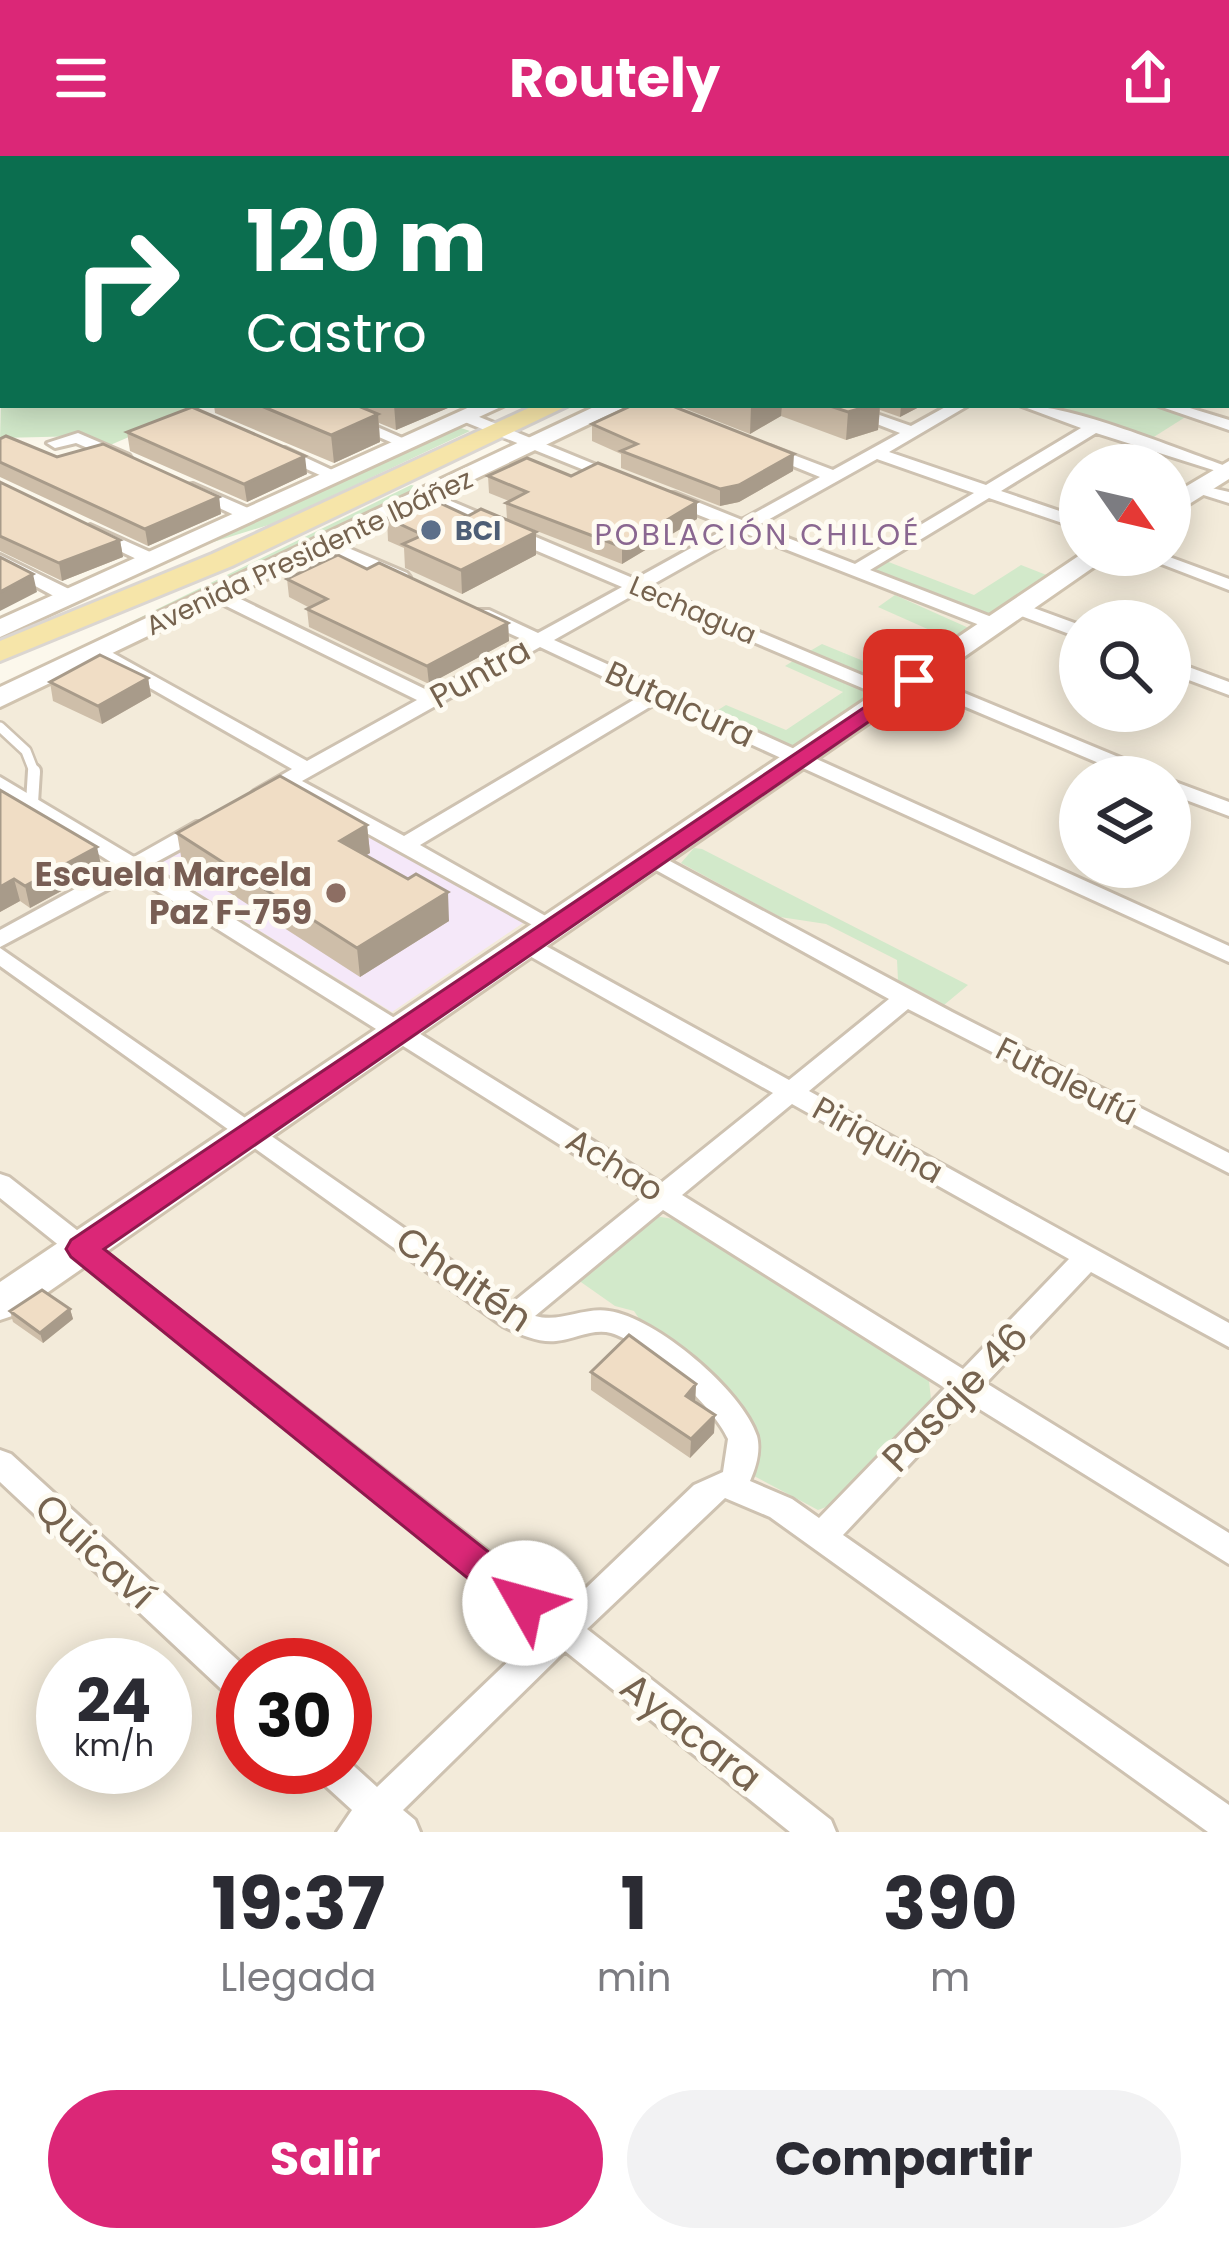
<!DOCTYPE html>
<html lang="es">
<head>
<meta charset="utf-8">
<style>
	:root { --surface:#fff; --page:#f2f2f3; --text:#2b2b33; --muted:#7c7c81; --accent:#db2777 }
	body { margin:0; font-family:Poppins,sans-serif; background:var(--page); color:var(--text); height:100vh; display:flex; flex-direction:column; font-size:45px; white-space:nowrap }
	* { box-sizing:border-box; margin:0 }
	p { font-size:39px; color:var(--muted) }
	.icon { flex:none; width:66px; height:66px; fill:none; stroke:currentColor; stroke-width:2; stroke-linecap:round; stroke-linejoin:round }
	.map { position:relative; height:1676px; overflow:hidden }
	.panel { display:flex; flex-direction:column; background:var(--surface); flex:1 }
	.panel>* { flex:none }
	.banner { position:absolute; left:0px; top:0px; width:1230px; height:252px; box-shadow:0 6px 30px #0003; background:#0b6e4f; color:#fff; overflow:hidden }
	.needle { width:78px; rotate:124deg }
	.controls { position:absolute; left:1059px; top:288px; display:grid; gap:24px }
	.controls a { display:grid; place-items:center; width:132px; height:132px; border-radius:50%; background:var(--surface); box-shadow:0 6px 30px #0003; font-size:60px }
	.speed { position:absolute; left:36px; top:1482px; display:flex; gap:24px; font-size:60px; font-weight:700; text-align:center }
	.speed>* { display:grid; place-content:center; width:156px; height:156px; border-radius:50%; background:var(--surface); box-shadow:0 6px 30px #0003; line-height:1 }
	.speed small { font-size:30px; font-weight:400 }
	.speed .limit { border:18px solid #d22; background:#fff; color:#111 }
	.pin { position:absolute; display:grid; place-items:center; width:102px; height:102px; color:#fff; margin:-51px; border-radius:24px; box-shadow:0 6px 18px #0006 }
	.me { position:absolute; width:132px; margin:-66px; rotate:308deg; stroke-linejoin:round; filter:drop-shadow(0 0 9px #0008) }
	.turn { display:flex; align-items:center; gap:42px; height:252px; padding:0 48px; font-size:54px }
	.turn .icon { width:156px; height:156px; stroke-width:2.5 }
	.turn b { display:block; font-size:84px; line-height:102px }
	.eta { display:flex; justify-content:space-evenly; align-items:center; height:204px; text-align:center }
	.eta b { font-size:72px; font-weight:700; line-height:84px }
	.primary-button { display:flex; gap:24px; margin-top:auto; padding:24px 48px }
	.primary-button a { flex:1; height:138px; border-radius:72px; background:var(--accent); color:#fff; font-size:48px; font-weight:700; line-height:138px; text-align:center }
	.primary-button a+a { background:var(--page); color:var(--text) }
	header { display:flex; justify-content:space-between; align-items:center; height:156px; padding:0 48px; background:var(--accent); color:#fff; font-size:54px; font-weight:700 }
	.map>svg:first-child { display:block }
	.residential { fill:#f3ebda; fill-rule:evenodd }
	.education { fill:#f5e8f9 }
	.green { fill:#d2e9ca }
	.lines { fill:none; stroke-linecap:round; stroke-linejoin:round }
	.lane-far1-casing { stroke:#cec2b1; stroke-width:14 }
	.lane-casing { stroke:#cec2b1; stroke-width:18 }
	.street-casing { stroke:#cec2b1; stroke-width:6 }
	.secondary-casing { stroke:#d0c3af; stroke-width:6 }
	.primary-casing { stroke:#dbd6d1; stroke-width:6 }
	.lane-far1 { stroke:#fff; stroke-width:9 }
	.lane { stroke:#fff; stroke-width:12 }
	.street { fill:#fff; fill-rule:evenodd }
	.secondary { fill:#fff; fill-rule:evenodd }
	.primary { fill:#f6e5a9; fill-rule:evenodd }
	.wall { fill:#cebea9 }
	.shaded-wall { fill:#a89b8a }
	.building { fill:#f0ddc5; stroke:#a89b8a; stroke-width:3 }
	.route { fill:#db2777; stroke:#8e194d; stroke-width:3 }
	.service-dot { fill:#5c6f8a; stroke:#fefbf2; stroke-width:4.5 }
	.education-dot { fill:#8d6e63; stroke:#fefbf2; stroke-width:4.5 }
	.labels { text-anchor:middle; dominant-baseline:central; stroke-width:10; stroke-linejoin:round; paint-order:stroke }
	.far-service-label { font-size:27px; font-weight:bold; fill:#4e5e75; stroke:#fefbf2; text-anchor:start }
	.far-street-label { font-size:27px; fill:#76634f; stroke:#fefbf2 }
	.far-neighbourhood-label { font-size:30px; letter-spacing:3px; fill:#8a6791; stroke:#fefbf2 }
	.street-label { font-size:33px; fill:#76634f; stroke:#fefbf2 }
	.education-label { font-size:33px; font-weight:bold; fill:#785e54; stroke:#fefbf2; text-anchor:end }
	.near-street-label { font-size:39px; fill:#76634f; stroke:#fefbf2 }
</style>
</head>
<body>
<header><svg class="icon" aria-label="menu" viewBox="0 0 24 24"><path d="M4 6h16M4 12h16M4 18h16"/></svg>Routely<svg class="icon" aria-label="share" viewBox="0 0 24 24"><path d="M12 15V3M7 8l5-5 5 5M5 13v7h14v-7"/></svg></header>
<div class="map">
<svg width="1229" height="1676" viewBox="0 0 1229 1676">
	<rect width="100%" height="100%" fill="#fcf8ec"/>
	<path class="residential" d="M 1135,0 L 1229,0 L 1229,1676 L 0,1676 L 0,551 L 627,249 L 1227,249 L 1227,3 L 1128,3 ZM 1080,309 L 1170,309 L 1170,399 L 1080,399 ZM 1080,465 L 1170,465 L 1170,555 L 1080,555 ZM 1080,621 L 1170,621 L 1170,711 L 1080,711 ZM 63,1509 L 165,1509 L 165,1611 L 63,1611 ZM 243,1509 L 345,1509 L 345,1611 L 243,1611 Z"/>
	<path class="education" d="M 286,632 L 526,765 L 392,856 L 151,708 Z"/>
	<path class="green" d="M 3,176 L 3,249 L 203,249 L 108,290 L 84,280 L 0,282 Z
		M 1042,249 L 1154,249 L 1187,260 L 1149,284 Z
		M 458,271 L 470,275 L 275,367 L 194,392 Z
		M 411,329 L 431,333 L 0,537 L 0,530 Z
		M 886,405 L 974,439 L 1021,409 L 1049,420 L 995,457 L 984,458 L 872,415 Z
		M 895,439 L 971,473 L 888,527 L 810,495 L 822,488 L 878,511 L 932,475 L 878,451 Z
		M 793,505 L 863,534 L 868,543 L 789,593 L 710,559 L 726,549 L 786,574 L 843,536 L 785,510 Z
		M 694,692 L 702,693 L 968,829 L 944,849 L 898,824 L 897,804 L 826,768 L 780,761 L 681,707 Z
		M 649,1059 L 685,1065 L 929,1225 L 931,1243 L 829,1350 L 818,1354 L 754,1320 C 761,1236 703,1214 644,1170 L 634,1155 L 615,1150 L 578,1124 Z"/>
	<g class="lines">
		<g class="lane-far1-casing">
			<path id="lane-far1" d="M 0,571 L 26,595 L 35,618"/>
		</g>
		<g class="lane-casing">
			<path id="lane" d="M 32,647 L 34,615"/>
		</g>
		<g class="street-casing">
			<path id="street" d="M 70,0 L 85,0 L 88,3 L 73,3 Z
				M 880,0 L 904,0 L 907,3 L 883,3 Z
				M 1227,95 L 1229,95 L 1227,104 Z
				M 1227,156 L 1229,156 L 1229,164 L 1227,164 Z
				M 1227,206 L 1229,206 L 1229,216 L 1227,216 Z
				M 305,249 L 327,249 L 416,288 L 402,291 Z
				M 828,249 L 851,249 L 911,270 L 949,249 L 969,249 L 889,296 L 986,329 L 1081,272 L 1019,249 C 1074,249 1173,292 1229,311 L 1229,319 L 1096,277 L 1001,335 L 1080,362 L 1080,373 L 989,342 L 870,414 L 1002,465 L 1004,469 L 995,475 L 744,377 L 650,430 L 900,535 L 900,543 L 893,545 L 637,437 L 554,484 L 1229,790 L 1229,806 L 658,546 L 420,689 L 565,771 L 561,776 L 545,776 L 287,633 L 268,643 L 254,643 L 250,639 L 254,635 L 292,613 L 87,496 L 97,490 L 104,492 L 307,605 L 417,544 L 212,443 L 212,435 L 224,435 L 431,536 L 524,484 L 475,462 L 475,454 L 489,454 L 538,477 L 622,431 L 420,345 L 420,337 L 432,337 L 635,423 L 729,371 L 663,345 L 663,337 L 675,337 L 742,364 L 820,321 L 758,296 L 758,290 L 770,290 L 833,314 L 900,277 ZM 877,303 L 974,337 L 855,408 L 757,370 ZM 540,491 L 642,539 L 404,680 L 302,625 Z
				M 1156,249 L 1180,249 L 1229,264 L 1229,274 Z
				M 460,258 L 472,258 L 628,322 L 614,326 L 460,264 Z
				M 78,277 L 129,299 L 131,302 L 123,307 L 76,287 L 55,292 L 47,287 Z
				M 273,292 L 285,292 L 345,320 L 331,324 L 273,298 Z
				M 193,328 L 257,356 L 260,360 L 245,364 L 187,337 L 187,329 Z
				M 1194,328 L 1229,336 L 1229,347 L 1194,336 Z
				M 90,369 L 159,400 L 162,404 L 153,409 L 147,408 L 84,378 L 81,374 Z
				M 327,383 L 407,417 L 410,421 L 407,425 L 395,425 L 321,392 L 318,388 Z
				M 0,399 L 77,437 L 79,441 L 77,445 L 63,445 L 0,411 Z
				M 1138,399 L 1164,399 L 1229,423 L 1229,434 Z
				M 1020,447 L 1080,469 L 1080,482 L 1013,457 L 1013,449 Z
				M 1170,504 L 1229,526 L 1229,539 L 1170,517 Z
				M 916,517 L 1157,617 L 1160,621 L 1132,621 L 909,527 L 906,523 Z
				M 0,621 L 134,701 L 196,666 L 212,666 L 215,671 L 212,676 L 149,710 L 661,1027 L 773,937 L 519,794 L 515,789 L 519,784 L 535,784 L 789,924 L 889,843 L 645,708 L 642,703 L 653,696 L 952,856 L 1229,997 L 1229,1017 L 908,853 L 809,935 L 1229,1167 L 1229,1191 L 1091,1116 L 986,1227 L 1229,1377 L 1229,1408 L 968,1246 L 843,1379 L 1229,1649 L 1229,1676 L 1208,1676 L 770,1361 L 725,1342 L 587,1473 L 831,1664 L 836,1676 L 790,1676 L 565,1495 L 403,1654 L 415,1664 L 420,1676 L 337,1676 L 352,1654 L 318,1623 L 313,1611 L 345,1611 L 345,1602 L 377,1631 L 540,1475 L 0,1042 L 0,1018 L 9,1021 L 563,1454 L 694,1329 L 723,1316 L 728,1283 C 714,1251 646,1187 611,1177 C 593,1172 575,1183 556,1185 C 538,1187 519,1178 503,1170 L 0,810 L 0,792 L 512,1147 L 643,1041 L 133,720 L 0,791 L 0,774 L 117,710 L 0,636 ZM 792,948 L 1069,1103 L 963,1213 L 682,1039 ZM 663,1054 L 945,1232 L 819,1362 L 792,1343 L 750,1325 C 756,1311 761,1295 757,1280 C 743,1235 655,1161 609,1155 C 583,1151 561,1167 535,1160 Z
				M 1170,624 L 1229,646 L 1229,660 L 1170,638 Z
				M 0,1294 L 11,1298 L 243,1509 L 243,1546 L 231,1542 L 0,1326 Z"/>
		</g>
		<g class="secondary-casing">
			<path id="secondary" d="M 1024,0 L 1051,0 L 1053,3 L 1026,3 Z
				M 1227,61 L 1229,61 L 1229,73 L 1227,73 Z
				M 0,73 L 3,74 L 3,87 L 0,86 Z
				M 3,160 L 3,175 L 0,176 L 0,161 Z
				M 474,249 L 505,249 L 0,481 L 0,463 Z
				M 598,249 L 629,249 L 0,551 L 0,531 Z
				M 1229,305 L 1229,323 L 1170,360 L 1170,340 Z
				M 1080,399 L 1111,399 L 15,1159 L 0,1164 L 0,1126 Z"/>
		</g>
		<g class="primary-casing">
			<path id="primary" d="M 1065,0 L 1089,0 L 1063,3 Z
				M 1102,0 L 1126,0 L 1100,3 Z
				M 535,249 L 569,249 L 232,410 L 0,505 L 0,485 L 212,398 Z"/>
		</g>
		<use href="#lane-far1" class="lane-far1"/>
		<use href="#lane" class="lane"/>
		<use href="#street" class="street"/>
		<use href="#secondary" class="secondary"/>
		<use href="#primary" class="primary"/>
	</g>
	<path class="wall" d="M 946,0 L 1017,0 L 1011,3 L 946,3 Z
		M 214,249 L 455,249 L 396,274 L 379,267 L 380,286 L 334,307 L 215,257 Z
		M 676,249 L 923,249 L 900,261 L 880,254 L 878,274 L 846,284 L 781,260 L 750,278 Z
		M 592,268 L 793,315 L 739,346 L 720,350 L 621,312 L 621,298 L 592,285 Z
		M 127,276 L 307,318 L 247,346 L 130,295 Z
		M 0,283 L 57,301 L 219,341 L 221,358 L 148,390 L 0,321 Z
		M 488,320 L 571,320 L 697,346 L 697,363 L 622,408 L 511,365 L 536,399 L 462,438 L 405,412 L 404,392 L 388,385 L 387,362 L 468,360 L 507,364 L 506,347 L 509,345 L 489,337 Z
		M 0,326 L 120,384 L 123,401 L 62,425 L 0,395 Z
		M 367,413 L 508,467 L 509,485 L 429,528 L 309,471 L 307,453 L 310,452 L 289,441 L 287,423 Z
		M 148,522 L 151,540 L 102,568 L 53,545 L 50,526 Z
		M 0,634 L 102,713 L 30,752 L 20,745 L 0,756 Z
		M 367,669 L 370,697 L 366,699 L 449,765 L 360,821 L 182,706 L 177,677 Z
		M 70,1153 L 73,1163 L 43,1187 L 13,1166 L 10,1155 Z
		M 591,1216 L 696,1228 L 695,1246 L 715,1259 L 714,1277 L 690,1302 L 591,1234 Z"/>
	<path class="shaded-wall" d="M 0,0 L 14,0 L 14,3 L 3,3 L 3,27 L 0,28 Z
		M 666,0 L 697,0 L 690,3 L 660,3 Z
		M 983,0 L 1017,0 L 1011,3 L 983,3 Z
		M 394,249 L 455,249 L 396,274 Z
		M 754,249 L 782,249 L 781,260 L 750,278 L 751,250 Z
		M 873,249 L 880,249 L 878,274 L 846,284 L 848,256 Z
		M 901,249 L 923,249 L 900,261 Z
		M 378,258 L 380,286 L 334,307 L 331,279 Z
		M 794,298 L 793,315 L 739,346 L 720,350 L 720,333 Z
		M 305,300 L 307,318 L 247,346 L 244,328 Z
		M 219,341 L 221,358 L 148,390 L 145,373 Z
		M 697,346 L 697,363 L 622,408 L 622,391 Z
		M 536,376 L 536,399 L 462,438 L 461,414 Z
		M 120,384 L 123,401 L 62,425 L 59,407 Z
		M 33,418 L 37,436 L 0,455 L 0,436 Z
		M 508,467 L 509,485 L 429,528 L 427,510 Z
		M 148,522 L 151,540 L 102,568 L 98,550 Z
		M 367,669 L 370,697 L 343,713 L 340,685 Z
		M 97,691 L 102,713 L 30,752 L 25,730 Z
		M 14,723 L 20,745 L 0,756 L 0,731 Z
		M 448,736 L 449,765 L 360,821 L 357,792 Z
		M 70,1153 L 73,1163 L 43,1187 L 40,1177 Z
		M 696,1228 L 695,1247 L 686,1240 Z
		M 715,1259 L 714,1277 L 690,1302 L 691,1283 Z"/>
	<path class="building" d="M 547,0 L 666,0 L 660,3 L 556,3 Z
		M 259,249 L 356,249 L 378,258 L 331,279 Z
		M 633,249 L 670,249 L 794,298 L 739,329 L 720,333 L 621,295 L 637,288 L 592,268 Z
		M 827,249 L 873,249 L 848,256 Z
		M 192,251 L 305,300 L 244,328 L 127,276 Z
		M 6,280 L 57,301 L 103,288 L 219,341 L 145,373 L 0,306 L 0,283 Z
		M 527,302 L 571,320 L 598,307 L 697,346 L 622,391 L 506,347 L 527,336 L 488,320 Z
		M 0,326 L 120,384 L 59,407 L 0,380 Z
		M 429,342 L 468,360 L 481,353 L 536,376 L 461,414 L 403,388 L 423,379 L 387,362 Z
		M 338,399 L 367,413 L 379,407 L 508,467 L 427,510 L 307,453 L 327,443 L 287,423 Z
		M 0,401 L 33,418 L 0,436 Z
		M 100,499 L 148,522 L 98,550 L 50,526 Z
		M 280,620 L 367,669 L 340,685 L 408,723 L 416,718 L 448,736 L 357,792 L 177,677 Z
		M 0,634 L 97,691 L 25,730 L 14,723 L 0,731 Z
		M 42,1134 L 70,1153 L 40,1177 L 10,1155 Z
		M 629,1179 L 696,1228 L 686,1240 L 715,1259 L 691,1283 L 591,1216 Z"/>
	<path class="route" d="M 914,518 L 922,520 L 922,529 L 104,1093 L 538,1435 L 544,1447 L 538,1458 L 525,1463 L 512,1458 L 71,1101 L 66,1093 L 71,1084 Z"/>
	<circle class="service-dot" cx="431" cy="374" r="12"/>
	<circle class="education-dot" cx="336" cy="737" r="12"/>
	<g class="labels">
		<g class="far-service-label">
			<text x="455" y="374">BCI</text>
		</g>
		<g class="far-street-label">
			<text transform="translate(309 396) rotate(-25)">Avenida Presidente Ibáñez</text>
			<text transform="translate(693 454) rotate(23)">Lechagua</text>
		</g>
		<g class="far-neighbourhood-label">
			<text x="758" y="378">POBLACIÓN CHILOÉ</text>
		</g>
		<g class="street-label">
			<text transform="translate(480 517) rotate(-29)">Puntra</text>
			<text transform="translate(680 548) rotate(25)">Butalcura</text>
			<text transform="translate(1067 925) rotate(27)">Futaleufú</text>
			<text transform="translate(878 984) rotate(29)">Piriquina</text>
			<text transform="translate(615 1009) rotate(32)">Achao</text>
		</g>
		<g class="education-label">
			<text x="312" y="718">Escuela Marcela<tspan x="312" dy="38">Paz F-759</tspan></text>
		</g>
		<g class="near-street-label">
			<text transform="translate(464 1123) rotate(34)">Chaitén</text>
			<text transform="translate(955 1241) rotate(-46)">Pasaje 46</text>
			<text transform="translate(95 1395) rotate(43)">Quicaví</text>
			<text transform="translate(691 1576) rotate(38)">Ayacara</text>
		</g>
	</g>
</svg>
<div class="controls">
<a><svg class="needle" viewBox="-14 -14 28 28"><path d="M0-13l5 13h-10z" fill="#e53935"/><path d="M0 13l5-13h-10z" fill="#7c7c81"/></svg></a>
<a><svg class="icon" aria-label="search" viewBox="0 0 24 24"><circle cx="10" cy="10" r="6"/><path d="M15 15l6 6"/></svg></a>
<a><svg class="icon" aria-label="layers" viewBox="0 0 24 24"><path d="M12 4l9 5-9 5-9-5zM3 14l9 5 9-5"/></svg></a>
</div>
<div class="speed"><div>24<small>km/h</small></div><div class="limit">30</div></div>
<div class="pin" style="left:914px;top:524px;background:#d93025"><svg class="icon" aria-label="arrive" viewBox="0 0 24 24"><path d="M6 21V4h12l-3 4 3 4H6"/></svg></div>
<svg class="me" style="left:525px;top:1447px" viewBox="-20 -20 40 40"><circle r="19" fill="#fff"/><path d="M0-13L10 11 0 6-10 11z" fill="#db2777"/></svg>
<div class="banner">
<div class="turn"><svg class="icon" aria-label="right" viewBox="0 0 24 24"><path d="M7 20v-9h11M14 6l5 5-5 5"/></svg><div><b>120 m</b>Castro</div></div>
</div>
</div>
<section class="panel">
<div class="eta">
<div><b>19:37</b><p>Llegada</p></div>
<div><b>1</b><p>min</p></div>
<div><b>390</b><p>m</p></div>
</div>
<div class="primary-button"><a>Salir</a><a>Compartir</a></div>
</section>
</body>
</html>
